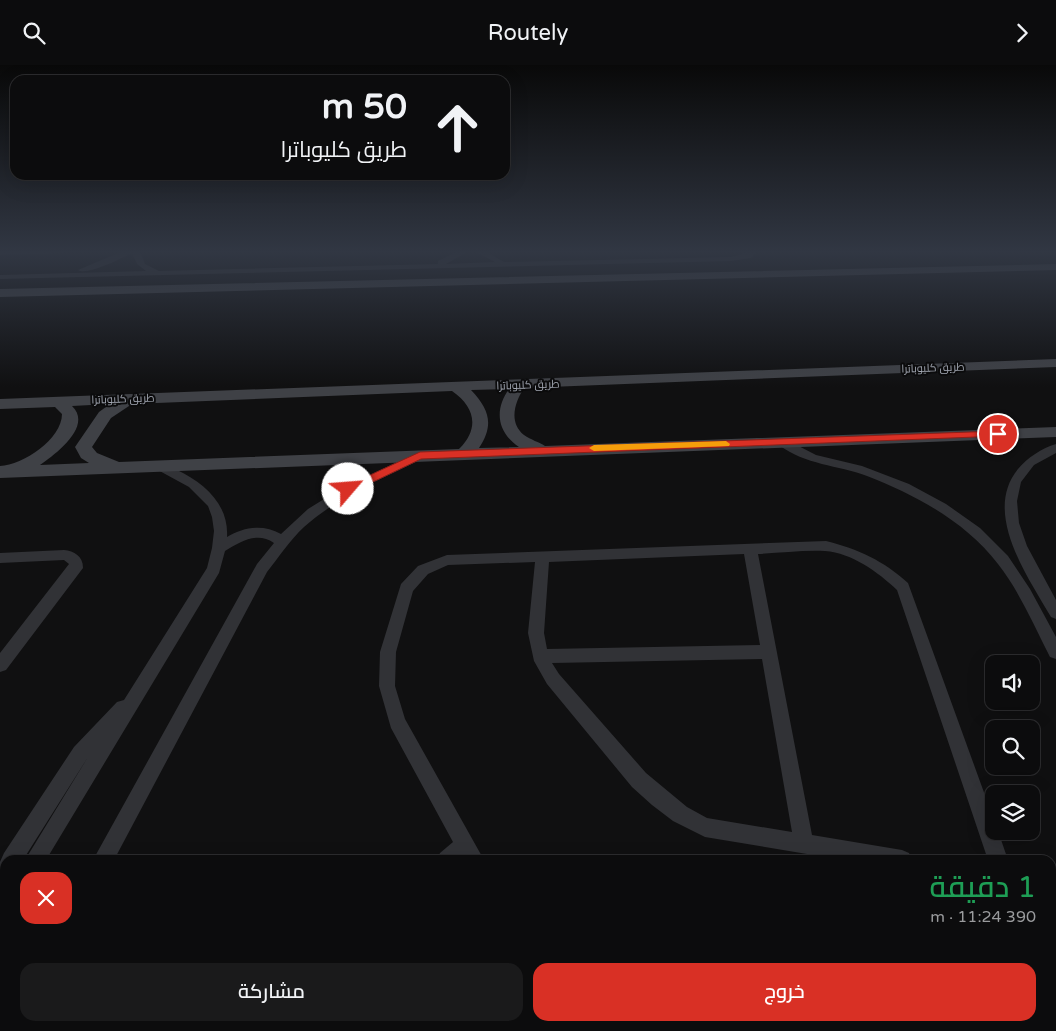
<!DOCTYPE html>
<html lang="ar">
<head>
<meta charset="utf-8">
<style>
	:root { --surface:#0c0c0d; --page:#1a1a1b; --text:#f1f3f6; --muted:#9a9b9d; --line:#2c2c2e; --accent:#d93025 }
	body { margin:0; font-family:"Varela Round",Cairo,sans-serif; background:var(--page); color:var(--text); direction:rtl; height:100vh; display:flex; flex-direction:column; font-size:19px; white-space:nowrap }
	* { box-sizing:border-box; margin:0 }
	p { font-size:16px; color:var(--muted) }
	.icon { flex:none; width:28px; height:28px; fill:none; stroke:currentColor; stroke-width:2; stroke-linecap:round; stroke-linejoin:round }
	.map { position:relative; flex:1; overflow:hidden; direction:ltr }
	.side { position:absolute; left:0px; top:790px; width:1056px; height:176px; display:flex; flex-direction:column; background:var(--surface); border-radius:15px 15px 0 0; box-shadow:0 5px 20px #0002,0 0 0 1px var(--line); direction:rtl }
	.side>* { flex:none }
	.top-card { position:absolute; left:10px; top:10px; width:500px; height:105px; border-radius:15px; box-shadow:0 5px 20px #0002,0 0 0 1px var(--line); direction:rtl; background:#0c0c0d; color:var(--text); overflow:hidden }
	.controls { position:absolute; left:985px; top:590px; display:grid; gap:10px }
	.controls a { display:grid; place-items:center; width:55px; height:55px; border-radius:10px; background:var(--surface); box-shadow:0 5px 20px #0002,0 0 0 1px var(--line); font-size:25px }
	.pin { position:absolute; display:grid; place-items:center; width:42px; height:42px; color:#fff; margin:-21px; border:2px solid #fff; border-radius:50%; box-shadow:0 1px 5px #0007 }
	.me { position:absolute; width:55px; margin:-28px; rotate:63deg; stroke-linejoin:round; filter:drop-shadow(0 0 4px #0008) }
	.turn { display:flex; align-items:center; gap:18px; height:105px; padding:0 20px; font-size:22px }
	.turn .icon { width:65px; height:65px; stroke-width:2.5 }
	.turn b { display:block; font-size:35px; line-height:42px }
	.round { display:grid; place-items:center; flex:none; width:52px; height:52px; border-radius:15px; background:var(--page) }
	.headline { display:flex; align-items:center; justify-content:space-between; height:85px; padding:0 20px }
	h1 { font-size:30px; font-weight:600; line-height:38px; color:#1e9e55 }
	.cta { display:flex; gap:10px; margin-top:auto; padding:10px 20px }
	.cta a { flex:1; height:58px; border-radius:15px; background:var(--accent); color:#fff; font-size:20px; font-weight:600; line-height:58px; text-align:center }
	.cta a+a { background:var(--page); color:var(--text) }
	header { display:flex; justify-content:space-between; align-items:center; height:65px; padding:0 20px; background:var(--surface); font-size:22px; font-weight:600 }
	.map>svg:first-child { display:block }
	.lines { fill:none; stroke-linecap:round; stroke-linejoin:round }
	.street { fill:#313236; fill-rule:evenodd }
	.secondary { fill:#3f4146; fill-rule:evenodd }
	.route { fill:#d93025; stroke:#8d1f18 }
	.slow { fill:#f59e0b }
	.labels { text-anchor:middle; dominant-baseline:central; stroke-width:4; stroke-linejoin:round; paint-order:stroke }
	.far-street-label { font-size:11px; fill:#a2a7b2; stroke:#0b0b0c }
</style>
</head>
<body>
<header><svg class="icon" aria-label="forward" viewBox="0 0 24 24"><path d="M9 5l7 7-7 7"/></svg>Routely<svg class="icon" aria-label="search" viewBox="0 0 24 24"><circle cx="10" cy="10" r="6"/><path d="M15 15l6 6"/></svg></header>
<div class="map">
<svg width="1056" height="966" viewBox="0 0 1056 966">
	<rect width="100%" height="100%" fill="#101011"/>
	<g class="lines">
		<path class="street" d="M 0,186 L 67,186 L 63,188 L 0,190 Z
			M 123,186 L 140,186 L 145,199 L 159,206 L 438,199 L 438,196 L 458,186 L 469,186 L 446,199 L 495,197 L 474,186 L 485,186 L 504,197 L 731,192 C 740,190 748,186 758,186 L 751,193 L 731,196 L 0,214 L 0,210 L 146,206 L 137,199 L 132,188 C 122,193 87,211 78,205 Z
			M 783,373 L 816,390 L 862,401 L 909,419 L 946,439 L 980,463 L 1008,491 L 1030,524 L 1056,572 L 1056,594 L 1050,592 C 1034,561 1020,527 998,499 C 966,457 916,430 867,411 C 838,400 805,400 779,380 L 777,377 L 779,374 Z
			M 1056,379 L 1056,388 L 1034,400 L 1021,417 L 1017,436 L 1019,458 L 1027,481 L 1056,535 L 1056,554 L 1051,552 C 1028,512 982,448 1018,404 C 1027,393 1042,383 1056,379 Z
			M 420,386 L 426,390 L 424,393 C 383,413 339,431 304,462 C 290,475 279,492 267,507 L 114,795 L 93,795 L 257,499 L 274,478 C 257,466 240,477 225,486 L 219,508 L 46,795 L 25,795 L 88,692 L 23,795 L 5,795 L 5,821 L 0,823 L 0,797 L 4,788 L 74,682 L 117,637 L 124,635 L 207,503 L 212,483 L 214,466 L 212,452 L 208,441 L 189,422 L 156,404 L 154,401 L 156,398 C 164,396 170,401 177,405 C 204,418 229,439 227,472 C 244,462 263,459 281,469 L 308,444 L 337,426 Z
			M 826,476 C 858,484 884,496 908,518 L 994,755 L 994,766 L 998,766 L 1008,795 L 988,795 L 897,525 C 878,507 852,488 825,486 C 803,485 780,488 758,489 L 812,770 L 902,785 L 909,788 L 912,795 L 843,795 L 705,772 L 673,756 L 652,740 L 632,722 L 547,619 L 534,596 L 528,568 L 535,497 L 448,500 L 428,509 L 413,526 L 396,587 L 395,621 L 405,654 L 484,795 L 437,795 L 440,788 L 453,777 L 391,663 L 379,621 L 380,587 L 401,519 L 418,501 L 447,490 ZM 744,489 L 760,580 L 547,584 L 544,568 L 549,497 ZM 762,594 L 792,767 L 707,753 L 687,742 L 646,708 L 559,609 L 552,598 Z
			M 64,485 C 74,486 83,491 83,503 L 6,605 L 0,607 L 0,588 L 69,499 L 64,495 L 0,498 L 0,488 Z
			M 5,833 L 5,861 L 0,863 L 0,836 Z
			M 5,952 L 5,961 L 24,961 L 22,966 L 0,966 L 0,959 Z
			M 1051,953 L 1055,966 L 1031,966 L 1031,961 L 1051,961 Z
			M 263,961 L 289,961 L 291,966 L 265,966 Z
			M 311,961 L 335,961 L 337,966 L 313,966 Z
			M 586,961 L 617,961 L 619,966 L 588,966 Z"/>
		<path class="secondary" d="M 1056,199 L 1056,205 L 0,232 L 0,224 Z
			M 1056,294 L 1056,302 L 524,323 C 515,337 508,357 524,370 C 531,375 539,377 545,381 L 1056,362 L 1056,372 L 0,413 L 0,401 C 23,400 62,374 62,349 L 55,342 L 0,344 L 0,334 ZM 509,324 C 494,345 497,367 519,382 L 479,383 C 494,360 490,345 471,325 ZM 452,326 C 475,342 480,363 459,384 L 119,397 L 97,388 L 92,382 L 111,353 L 132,339 ZM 110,339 L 99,347 L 75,382 L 81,393 L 89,398 L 40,400 C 56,389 93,361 72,341 Z"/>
	</g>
	<linearGradient id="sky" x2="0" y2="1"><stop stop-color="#090909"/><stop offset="0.58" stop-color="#313743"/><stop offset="1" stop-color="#313743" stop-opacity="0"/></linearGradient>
	<rect width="1056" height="322" fill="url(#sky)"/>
	<path class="route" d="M 998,366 L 1002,369 L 1001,371 L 421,394 L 352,427 L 344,427 L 343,424 L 344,422 L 420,387 Z"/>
	<path class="slow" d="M 726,376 L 730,379 L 729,381 L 594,386 L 589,383 L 594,380 Z"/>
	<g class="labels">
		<g class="far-street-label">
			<text transform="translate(933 303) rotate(-2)">طريق كليوباترا</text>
			<text transform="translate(528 320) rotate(-2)">طريق كليوباترا</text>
			<text transform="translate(123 334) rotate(-2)">طريق كليوباترا</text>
		</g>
	</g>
</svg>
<div class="controls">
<a><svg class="icon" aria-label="sound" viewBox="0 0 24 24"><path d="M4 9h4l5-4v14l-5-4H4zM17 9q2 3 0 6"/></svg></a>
<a><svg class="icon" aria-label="search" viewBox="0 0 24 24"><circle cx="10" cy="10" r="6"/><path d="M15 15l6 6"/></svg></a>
<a><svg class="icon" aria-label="layers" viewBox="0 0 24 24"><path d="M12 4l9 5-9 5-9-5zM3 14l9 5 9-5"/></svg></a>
</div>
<div class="pin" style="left:998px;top:369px;background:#d93025"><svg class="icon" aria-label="arrive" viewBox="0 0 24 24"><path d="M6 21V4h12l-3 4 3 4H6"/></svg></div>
<svg class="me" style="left:348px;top:424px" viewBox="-20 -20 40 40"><circle r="19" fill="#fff"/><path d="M0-13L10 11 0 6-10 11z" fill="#d93025"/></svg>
<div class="top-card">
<div class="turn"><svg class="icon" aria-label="ahead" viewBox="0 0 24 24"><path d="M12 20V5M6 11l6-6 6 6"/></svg><div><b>50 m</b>طريق كليوباترا</div></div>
</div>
<section class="side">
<div class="headline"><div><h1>1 دقيقة</h1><p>390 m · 11:24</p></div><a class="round" style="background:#d93025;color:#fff"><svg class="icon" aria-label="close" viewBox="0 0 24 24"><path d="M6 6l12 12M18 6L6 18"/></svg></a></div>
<div class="cta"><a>خروج</a><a>مشاركة</a></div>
</section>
</div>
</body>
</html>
